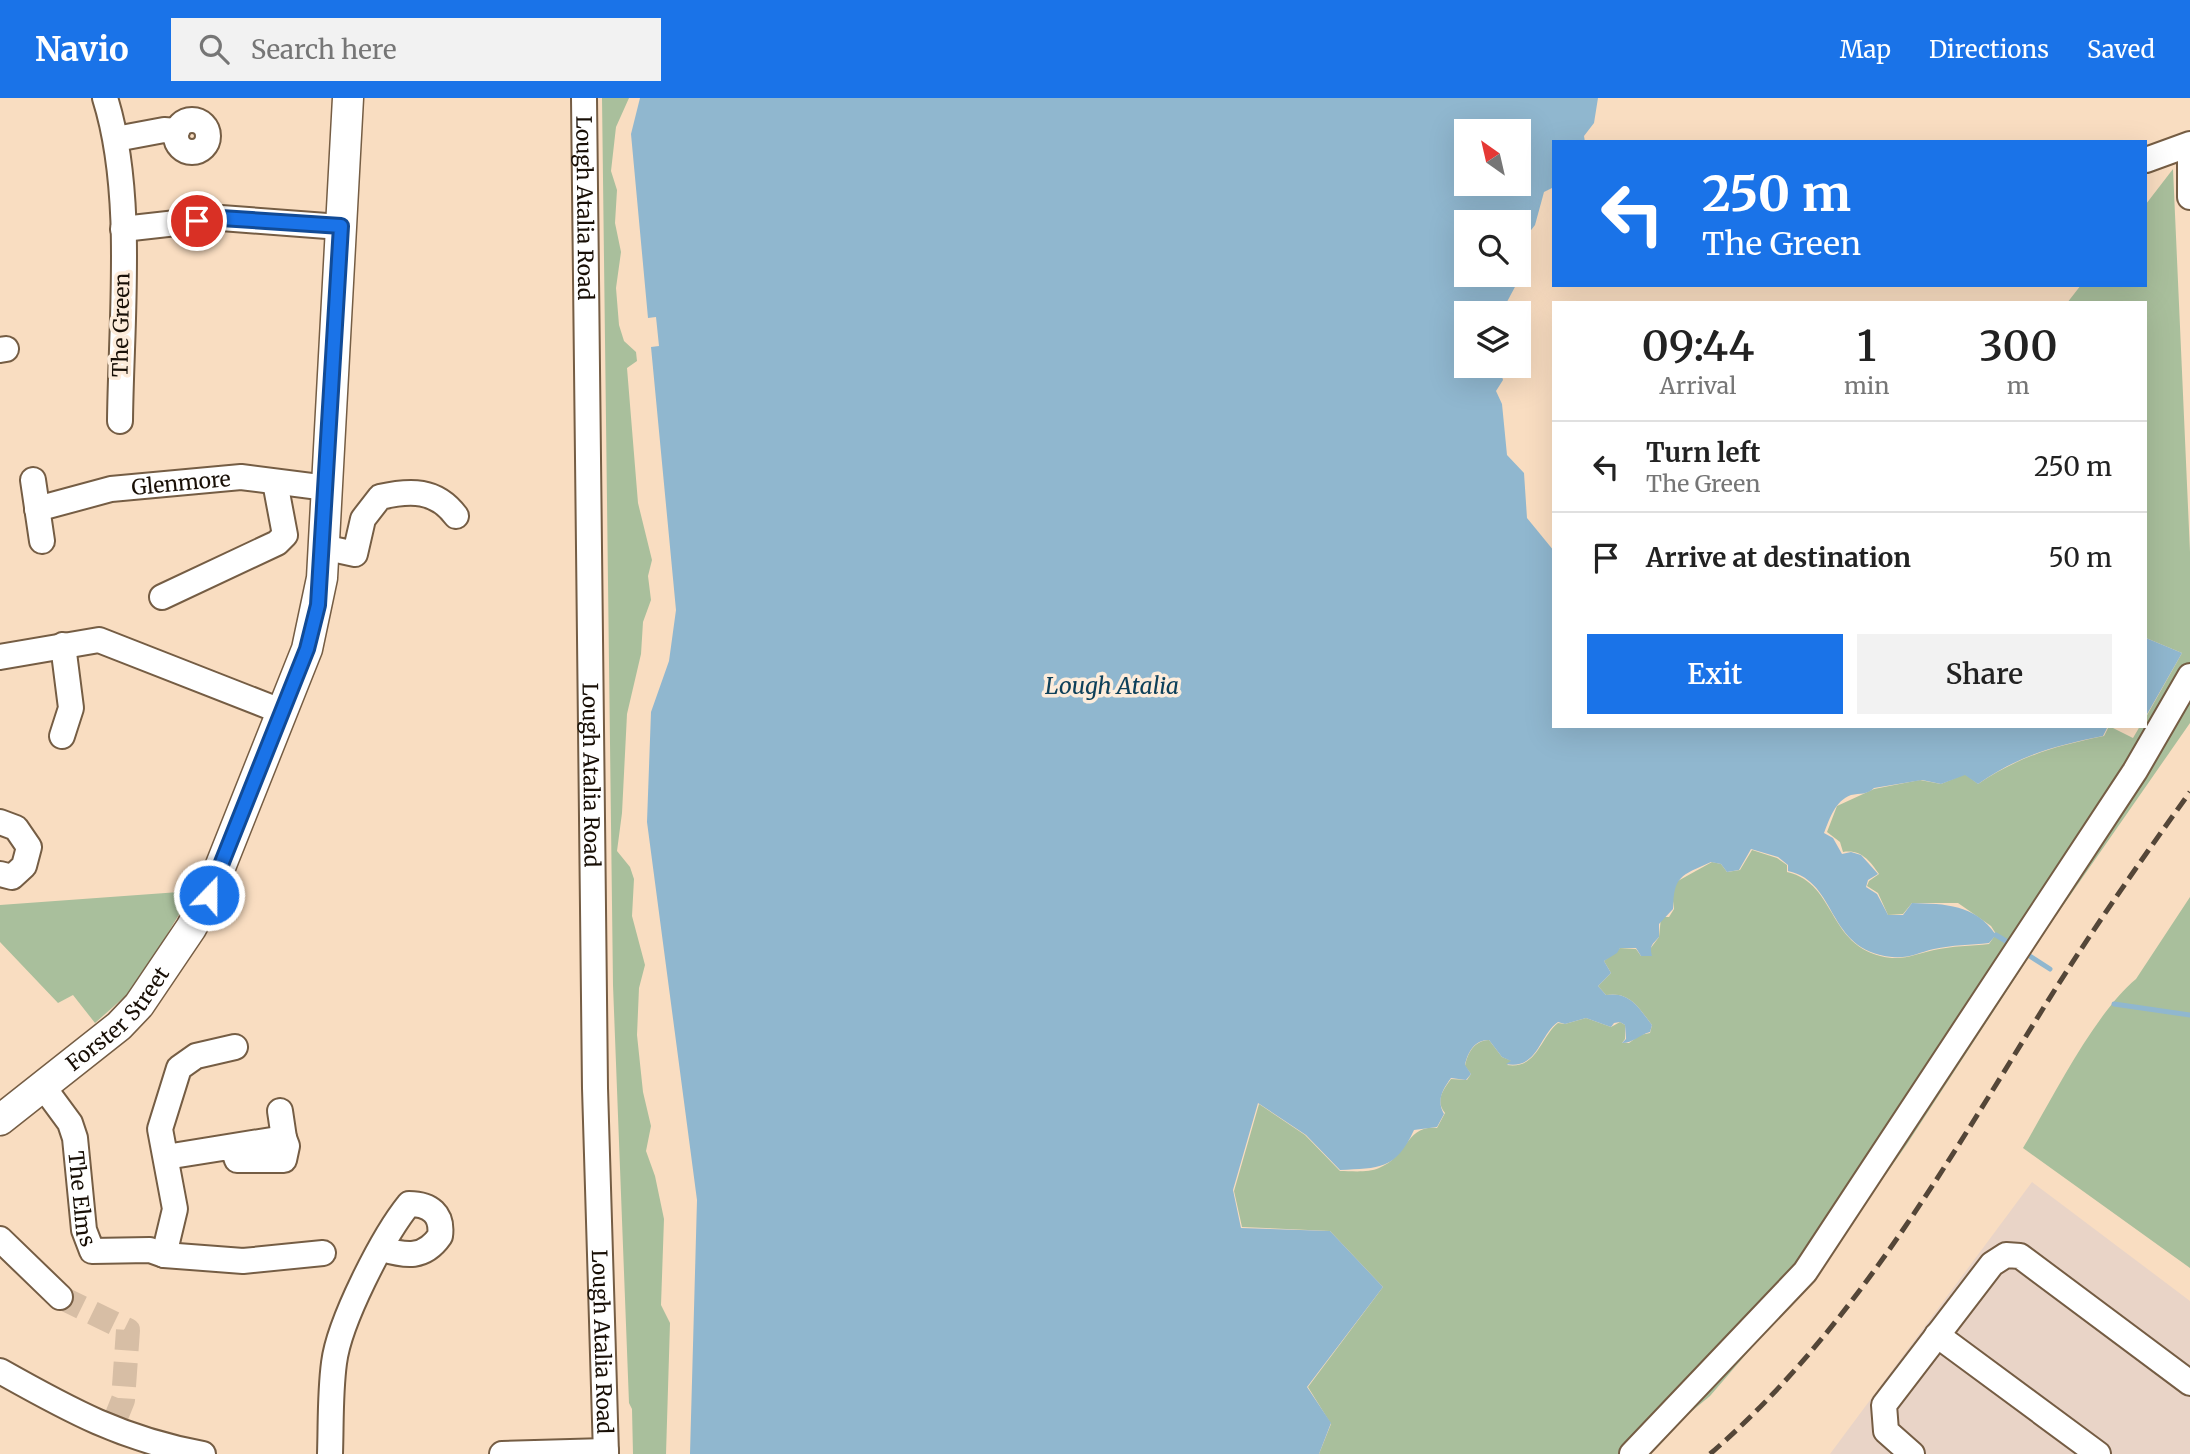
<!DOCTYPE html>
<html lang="en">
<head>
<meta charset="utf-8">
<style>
	:root { --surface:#fff; --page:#f2f2f2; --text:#222; --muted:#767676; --line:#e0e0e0; --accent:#1a73e8 }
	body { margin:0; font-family:Merriweather,serif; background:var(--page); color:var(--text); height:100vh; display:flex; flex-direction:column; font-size:26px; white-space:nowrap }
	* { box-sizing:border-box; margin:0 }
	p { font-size:23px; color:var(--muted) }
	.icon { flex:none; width:38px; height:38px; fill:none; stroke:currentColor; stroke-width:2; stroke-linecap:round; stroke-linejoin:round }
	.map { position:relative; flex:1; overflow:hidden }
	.sheet { position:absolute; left:1552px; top:203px; width:595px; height:427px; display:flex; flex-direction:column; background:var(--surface); border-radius:0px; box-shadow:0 7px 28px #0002 }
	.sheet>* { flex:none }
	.hud { position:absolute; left:1552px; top:42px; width:595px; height:147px; border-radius:0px; box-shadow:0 7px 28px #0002; background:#1a73e8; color:#fff; overflow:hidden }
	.needle { width:46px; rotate:326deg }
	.controls { position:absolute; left:1454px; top:21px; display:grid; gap:14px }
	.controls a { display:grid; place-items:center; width:77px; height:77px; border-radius:0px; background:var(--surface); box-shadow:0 7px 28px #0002; font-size:35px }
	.pin { position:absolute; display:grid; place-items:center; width:60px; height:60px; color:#fff; margin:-30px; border:4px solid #fff; border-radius:50%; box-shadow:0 2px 7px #0007 }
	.me { position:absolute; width:77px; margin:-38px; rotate:22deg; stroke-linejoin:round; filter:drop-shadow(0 0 5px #0008) }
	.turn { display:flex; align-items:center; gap:24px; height:147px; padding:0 35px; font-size:32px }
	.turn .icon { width:91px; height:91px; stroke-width:2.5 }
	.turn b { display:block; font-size:49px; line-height:60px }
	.eta { display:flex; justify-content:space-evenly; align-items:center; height:119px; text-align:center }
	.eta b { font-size:42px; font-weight:600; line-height:49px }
	.cta { display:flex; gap:14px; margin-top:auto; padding:14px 35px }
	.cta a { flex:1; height:80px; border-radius:0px; background:var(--accent); color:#fff; font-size:28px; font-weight:600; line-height:80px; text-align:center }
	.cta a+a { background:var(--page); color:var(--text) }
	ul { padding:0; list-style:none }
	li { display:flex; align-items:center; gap:21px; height:91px; padding:0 35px; border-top:2px solid var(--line) }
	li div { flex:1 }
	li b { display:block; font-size:26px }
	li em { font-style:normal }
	header { display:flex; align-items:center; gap:42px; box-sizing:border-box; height:98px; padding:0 35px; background:var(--accent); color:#fff }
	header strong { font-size:33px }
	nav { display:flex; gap:38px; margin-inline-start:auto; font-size:24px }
	.search { width:490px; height:63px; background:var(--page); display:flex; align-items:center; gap:18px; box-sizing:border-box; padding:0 24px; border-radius:0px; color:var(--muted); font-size:26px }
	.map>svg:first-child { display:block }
	.industrial { fill:#e9d4c7 }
	.green { fill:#a9bf9c }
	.water { fill:#90b7cf; fill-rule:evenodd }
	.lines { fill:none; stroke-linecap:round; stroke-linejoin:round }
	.stream { stroke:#90b7cf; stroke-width:5 }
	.minor-tunnel { stroke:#d7bea5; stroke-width:24; stroke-dasharray:24 12; stroke-linecap:butt }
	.minor-casing { stroke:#755d44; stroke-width:28 }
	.major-casing { stroke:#755d44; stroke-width:33 }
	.minor { stroke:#fff; stroke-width:24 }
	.major { stroke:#fff; stroke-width:30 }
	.rail { stroke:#544638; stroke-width:5; stroke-dasharray:14 7; stroke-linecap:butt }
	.route-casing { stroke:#114b97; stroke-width:18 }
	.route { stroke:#1a73e8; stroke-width:12 }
	.labels { text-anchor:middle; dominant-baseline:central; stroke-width:7; stroke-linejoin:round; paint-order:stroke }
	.street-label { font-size:21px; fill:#180f06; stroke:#fdecdb }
	.water-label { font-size:23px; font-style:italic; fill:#0e405a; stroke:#fdecdb }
</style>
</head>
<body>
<header>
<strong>Navio</strong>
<div class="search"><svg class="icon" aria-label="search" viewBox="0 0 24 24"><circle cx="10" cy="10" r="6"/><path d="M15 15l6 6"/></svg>Search here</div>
<nav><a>Map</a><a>Directions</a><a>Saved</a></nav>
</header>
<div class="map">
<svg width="2190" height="1356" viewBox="0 0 2190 1356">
	<rect width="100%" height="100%" fill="#f9ddc1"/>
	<path class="industrial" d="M 2032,1084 L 2190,1203 L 2190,1356 L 1830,1356 Z"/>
	<path class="green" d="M 602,0 L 629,0 L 616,29 L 611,73 L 617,92 L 615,125 L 621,154 L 616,190 L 619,227 L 624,243 L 636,254 L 637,263 L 627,270 L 638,405 L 652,462 L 648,478 L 651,502 L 643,524 L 641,556 L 627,616 L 622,715 L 617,753 L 630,769 L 634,781 L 632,818 L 645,867 L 639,890 L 637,937 L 643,994 L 651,1028 L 646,1053 L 655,1078 L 664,1121 L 661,1207 L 670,1225 L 666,1356 L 633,1356 L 632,1311 L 629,1305 L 613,887 Z
		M 2173,71 L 2190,454 L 2190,625 L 2053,822 L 1907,1046 L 1821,1169 L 1710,1298 L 1640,1356 L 1319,1356 L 1331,1326 L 1308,1289 L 1383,1189 L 1330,1133 L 1242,1129 L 1234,1093 L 1259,1006 L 1305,1037 L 1340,1073 C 1351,1073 1368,1075 1379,1070 C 1409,1058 1405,1027 1437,1030 L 1445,1015 C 1435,1003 1443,992 1451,981 L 1467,982 L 1471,976 L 1465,968 C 1468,954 1474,943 1489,942 L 1502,959 L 1512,963 L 1507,967 C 1537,972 1541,938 1558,925 L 1565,926 L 1586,920 L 1611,929 L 1620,924 L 1625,927 L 1625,941 L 1622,945 L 1629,945 L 1640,937 L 1650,935 L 1652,927 C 1639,910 1630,893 1606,897 L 1598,888 L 1611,875 L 1604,863 L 1620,850 L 1636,851 L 1641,858 L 1651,858 L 1650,851 L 1659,839 L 1661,819 L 1669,819 L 1674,811 L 1672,795 L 1676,784 L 1712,764 L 1721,766 L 1727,774 L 1740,772 L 1752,752 L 1777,760 L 1787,767 L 1787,774 C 1839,786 1826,853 1892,860 C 1908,861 1919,855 1934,852 C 1952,848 1971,848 1989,846 L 1996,836 L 1991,828 L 1958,805 L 1912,805 L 1903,816 L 1888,817 L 1878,795 L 1867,788 L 1869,783 L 1879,776 C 1870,763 1861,751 1843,754 L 1840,744 L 1827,734 L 1837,708 L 1874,691 L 1920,682 L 1941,686 L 1965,676 L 1978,686 C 2020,658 2055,648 2104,638 L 2109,628 L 2133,640 L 2140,628 L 2146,628 L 2146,619 L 2182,555 L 2146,540 L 2146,205 L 2067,205 L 2081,187 L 2146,187 L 2146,106 Z
		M 193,793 L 147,870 L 131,893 L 95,925 L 73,897 L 58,905 L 0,844 L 0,807 Z
		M 2190,799 L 2190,1170 L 2023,1050 C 2052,1001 2094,916 2136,881 Z"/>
	<path class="water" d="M 640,0 L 1598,0 L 1594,25 L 1584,38 L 1585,44 L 1554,44 L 1554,89 L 1544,94 L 1535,127 L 1521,145 L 1519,146 L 1519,124 L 1466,124 L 1466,177 L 1517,177 L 1516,187 L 1501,215 L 1466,215 L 1466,268 L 1499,268 L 1503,282 L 1496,293 L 1502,306 L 1507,357 L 1524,375 L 1527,420 L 1554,453 L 1554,628 L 2108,628 L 2103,638 C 2054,648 2020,657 1978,686 L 1965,677 L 1941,686 L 1922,682 L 1874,690 C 1867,697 1860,695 1851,697 C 1835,703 1830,720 1824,735 L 1833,740 L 1842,756 L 1851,754 L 1861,757 L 1878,776 L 1868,782 L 1866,789 L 1877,796 L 1888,817 L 1903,817 L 1912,805 C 1945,806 1975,806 1996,837 L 1989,845 C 1971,847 1952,847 1934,851 C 1920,854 1908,861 1892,859 C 1825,852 1839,784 1788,773 L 1788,767 L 1778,759 L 1751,751 L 1739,772 L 1727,774 L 1721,766 L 1711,764 C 1680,778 1674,778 1673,811 L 1659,826 L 1659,839 C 1653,846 1649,847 1652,858 L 1641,858 L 1636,850 L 1620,850 L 1617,855 L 1604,863 L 1611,875 L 1598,888 L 1606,897 C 1630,893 1639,910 1652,927 L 1650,934 C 1639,937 1633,945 1622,945 L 1626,941 L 1625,927 L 1620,924 L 1614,925 L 1611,929 L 1586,920 L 1565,926 L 1558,924 C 1539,937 1538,972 1506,966 L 1511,963 L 1502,959 L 1489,942 C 1474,942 1468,954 1465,967 L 1471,976 L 1466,982 L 1451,980 C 1443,991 1436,1002 1444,1016 L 1437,1029 L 1414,1032 C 1396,1072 1379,1070 1340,1072 L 1306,1037 L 1258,1005 L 1233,1092 L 1241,1130 L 1330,1133 L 1383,1189 L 1307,1289 L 1331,1325 L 1319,1356 L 690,1356 L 697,1102 L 647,724 L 651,614 L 669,563 L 676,512 L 651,249 L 659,248 L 656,219 L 648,220 L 631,36 ZM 1519,33 L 1519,86 L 1466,86 L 1466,33 Z
		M 2146,540 L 2182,555 L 2146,618 Z"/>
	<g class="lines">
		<path class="stream" d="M 1996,837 L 2014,848
			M 2025,855 L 2050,871
			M 2114,906 L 2190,917"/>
		<path class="minor-tunnel" d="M 60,1199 L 128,1232 L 123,1302 L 111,1332"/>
		<g class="minor-casing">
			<g id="minor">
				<path d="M 105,0 C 135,95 121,223 120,323"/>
				<path id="s1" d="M 584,0 L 595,990 L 606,1356"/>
				<circle cx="192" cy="38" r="16"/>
				<path d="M 116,41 L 164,32 L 177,33"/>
				<path d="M 2190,49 L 2190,99"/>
				<path d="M 2146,62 L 2190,46"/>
				<path d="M 123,131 L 221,120 L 340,129"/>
				<path d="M 0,252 L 6,251"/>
				<path d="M 33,382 L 42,443"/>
				<path id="s2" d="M 37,411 L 111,391 L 241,379 L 327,390"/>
				<path d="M 323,449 L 355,456 L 363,421 L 380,399 C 410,392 436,391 456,418"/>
				<path d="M 162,499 L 277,445 L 285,437 L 275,384"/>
				<path d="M 0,559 L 99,542 L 283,614"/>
				<path d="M 62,638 L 71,610 L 63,547"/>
				<path d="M 0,724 L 16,730 L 29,749 L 24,768 L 12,779 L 0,776"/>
				<path id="s3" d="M 42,987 L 70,1025 L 75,1040 L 84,1132 L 92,1153 L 150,1152 L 164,1157 L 243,1163 L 323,1155"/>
				<path d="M 280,1013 L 284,1040"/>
				<path d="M 166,1059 L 284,1040 L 287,1048 L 284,1062 L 237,1062 L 233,1050"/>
				<path d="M 0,1141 L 60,1199"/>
				<path d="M 164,1157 L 175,1111 L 160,1031 L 179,970 L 196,958 L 235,949"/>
				<path d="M 1937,1237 L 2098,1356"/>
				<path d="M 0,1273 C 71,1313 122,1341 203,1356"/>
				<path d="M 330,1356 C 331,1326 330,1295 334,1265 C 339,1224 383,1138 409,1106 C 430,1106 443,1116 440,1138 C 424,1161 406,1158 382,1151"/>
				<path d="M 502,1356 L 606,1353"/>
				<path d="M 1632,1356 L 1805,1174 L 2135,673 L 2190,578"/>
				<path d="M 1912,1356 L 1886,1333 L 1884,1307 L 1992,1166 L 2006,1157 L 2020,1158 L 2190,1285"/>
			</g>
		</g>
		<g class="major-casing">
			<g id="major">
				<path id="s4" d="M 0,1022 L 119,928 L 139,907 L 191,830 L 209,797 L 307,551 L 322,480 L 348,0"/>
			</g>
		</g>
		<use href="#minor" class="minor"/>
		<use href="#major" class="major"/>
		<path class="rail" d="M 1710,1356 C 1848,1237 1941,1075 2036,922 C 2084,844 2136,769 2190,694"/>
	</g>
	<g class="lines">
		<g class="route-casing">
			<path id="route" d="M 197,123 L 221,120 L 341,128 L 318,507 L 307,551 L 209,797"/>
		</g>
		<use href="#route" class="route"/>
	</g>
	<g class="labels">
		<g class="street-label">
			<text stroke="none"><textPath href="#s1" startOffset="110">Lough Atalia Road</textPath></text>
			<text transform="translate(121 227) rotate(-89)">The Green</text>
			<text stroke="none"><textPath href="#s2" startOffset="147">Glenmore</textPath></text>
			<text stroke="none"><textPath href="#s1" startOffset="677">Lough Atalia Road</textPath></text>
			<text stroke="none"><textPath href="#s4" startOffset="156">Forster Street</textPath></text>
			<text stroke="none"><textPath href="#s3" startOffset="124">The Elms</textPath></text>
			<text stroke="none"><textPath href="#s1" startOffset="1244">Lough Atalia Road</textPath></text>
		</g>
		<g class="water-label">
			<text x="1112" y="587">Lough Atalia</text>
		</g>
	</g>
</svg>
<div class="controls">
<a><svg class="needle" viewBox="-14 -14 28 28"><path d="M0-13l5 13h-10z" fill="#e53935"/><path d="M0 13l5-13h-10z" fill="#767676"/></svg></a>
<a><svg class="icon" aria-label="search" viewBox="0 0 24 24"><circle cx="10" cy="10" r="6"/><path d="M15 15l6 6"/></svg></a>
<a><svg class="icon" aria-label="layers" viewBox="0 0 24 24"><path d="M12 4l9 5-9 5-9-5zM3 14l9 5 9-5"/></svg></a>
</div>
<div class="pin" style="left:197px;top:123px;background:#d93025"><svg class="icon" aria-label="arrive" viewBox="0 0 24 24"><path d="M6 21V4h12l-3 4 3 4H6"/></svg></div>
<svg class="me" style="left:209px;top:797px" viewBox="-20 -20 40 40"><circle r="17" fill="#1a73e8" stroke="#fff" stroke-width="3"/><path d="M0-11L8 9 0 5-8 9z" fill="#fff"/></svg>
<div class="hud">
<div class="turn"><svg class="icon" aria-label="left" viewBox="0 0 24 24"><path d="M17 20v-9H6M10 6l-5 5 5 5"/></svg><div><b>250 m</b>The Green</div></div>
</div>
<section class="sheet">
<div class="eta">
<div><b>09:44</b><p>Arrival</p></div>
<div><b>1</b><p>min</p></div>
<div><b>300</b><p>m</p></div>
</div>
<ul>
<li><svg class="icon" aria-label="left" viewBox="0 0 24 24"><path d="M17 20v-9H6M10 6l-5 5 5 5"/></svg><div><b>Turn left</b><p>The Green</p></div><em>250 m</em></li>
<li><svg class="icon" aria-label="arrive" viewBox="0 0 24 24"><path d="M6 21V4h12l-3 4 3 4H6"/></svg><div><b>Arrive at destination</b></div><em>50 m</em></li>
</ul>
<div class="cta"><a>Exit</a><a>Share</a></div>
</section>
</div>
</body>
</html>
